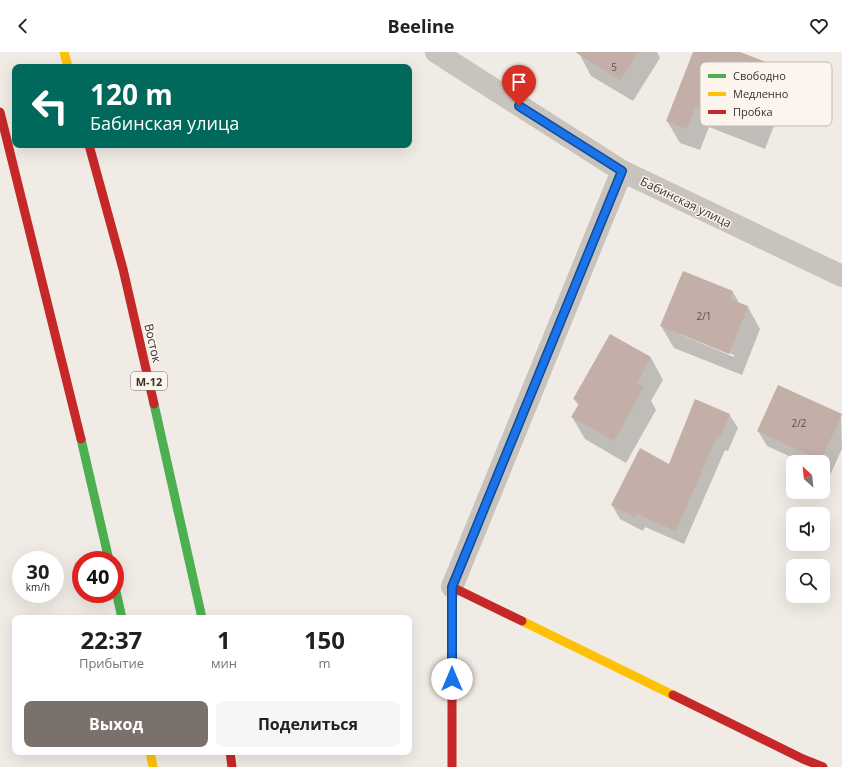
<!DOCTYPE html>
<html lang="ru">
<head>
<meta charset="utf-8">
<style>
	:root { --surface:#fff; --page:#f6f6f6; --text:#202124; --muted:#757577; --accent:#7a716c }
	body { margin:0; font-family:"Open Sans",sans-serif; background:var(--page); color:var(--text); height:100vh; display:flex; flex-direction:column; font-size:15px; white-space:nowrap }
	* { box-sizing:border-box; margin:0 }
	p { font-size:13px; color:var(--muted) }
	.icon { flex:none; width:22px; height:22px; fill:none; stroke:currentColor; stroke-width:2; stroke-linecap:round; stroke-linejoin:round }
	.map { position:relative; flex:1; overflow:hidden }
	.details { position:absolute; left:12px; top:563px; width:400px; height:140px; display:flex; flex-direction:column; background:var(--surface); border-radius:8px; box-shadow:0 4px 16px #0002 }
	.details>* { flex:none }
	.banner { position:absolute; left:12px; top:12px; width:400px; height:84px; border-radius:8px; box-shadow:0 4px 16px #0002; background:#00695c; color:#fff; overflow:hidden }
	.needle { width:26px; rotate:333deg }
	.buttons { position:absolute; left:786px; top:403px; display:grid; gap:8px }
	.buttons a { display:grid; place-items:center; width:44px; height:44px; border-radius:8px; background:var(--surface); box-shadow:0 4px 16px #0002; font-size:20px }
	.speed { position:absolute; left:12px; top:499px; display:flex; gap:8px; font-size:20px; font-weight:700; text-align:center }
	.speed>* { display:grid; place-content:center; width:52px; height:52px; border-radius:50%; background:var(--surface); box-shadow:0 4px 16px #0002; line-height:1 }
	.speed small { font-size:10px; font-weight:400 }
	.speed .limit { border:6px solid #d22; background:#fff; color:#111 }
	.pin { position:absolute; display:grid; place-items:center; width:34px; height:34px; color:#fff; margin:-41px -17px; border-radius:50% 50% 50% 0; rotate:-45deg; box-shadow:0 0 4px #0007 }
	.pin .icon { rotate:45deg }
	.me { position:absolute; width:44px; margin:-22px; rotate:0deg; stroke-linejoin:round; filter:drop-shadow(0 0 3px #0008) }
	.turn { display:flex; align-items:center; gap:14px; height:84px; padding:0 12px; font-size:18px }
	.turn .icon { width:52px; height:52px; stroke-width:2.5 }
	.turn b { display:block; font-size:28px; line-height:34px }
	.eta { display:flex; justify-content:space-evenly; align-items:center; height:68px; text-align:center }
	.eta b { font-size:24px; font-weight:700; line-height:28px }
	.button { display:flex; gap:8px; margin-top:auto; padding:8px 12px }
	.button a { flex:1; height:46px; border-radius:8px; background:var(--accent); color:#fff; font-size:16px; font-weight:700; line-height:46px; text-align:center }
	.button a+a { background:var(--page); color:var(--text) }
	header { display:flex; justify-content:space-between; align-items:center; height:52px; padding:0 12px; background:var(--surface); font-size:18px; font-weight:700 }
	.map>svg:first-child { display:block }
	.shadow { fill:#0003; fill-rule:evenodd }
	.building { fill:#c3afa7 }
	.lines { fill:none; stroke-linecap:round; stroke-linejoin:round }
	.street { stroke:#c9c3be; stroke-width:22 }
	.fast { stroke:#4caf50; stroke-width:9 }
	.slow { stroke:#ffc107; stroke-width:9 }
	.jam { stroke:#c62828; stroke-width:9 }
	.route-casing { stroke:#114b97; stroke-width:10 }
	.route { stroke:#1a73e8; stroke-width:7 }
	.labels { text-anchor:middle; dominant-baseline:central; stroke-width:3; stroke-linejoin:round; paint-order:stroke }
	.number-label { font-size:10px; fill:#5d504a }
	.shield { fill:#fbf5ee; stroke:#756b66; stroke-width:1 }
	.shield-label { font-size:11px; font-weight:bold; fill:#3b302b }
	.street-label { font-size:12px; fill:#3b302b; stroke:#fbf5ee }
	.key { fill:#fbf5ee; stroke:#c1bab4; stroke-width:1 }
	.key-label { font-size:11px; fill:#3b302b }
</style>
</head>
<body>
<header><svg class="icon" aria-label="back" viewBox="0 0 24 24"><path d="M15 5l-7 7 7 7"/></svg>Beeline<svg class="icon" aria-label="heart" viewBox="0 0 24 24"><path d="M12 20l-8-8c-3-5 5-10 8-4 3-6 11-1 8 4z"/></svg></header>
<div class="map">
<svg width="842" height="715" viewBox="0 0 842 715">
	<rect width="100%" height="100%" fill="#f0ebe5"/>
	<path class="shadow" d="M 580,0 L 657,0 L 660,6 L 633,49 L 591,24 L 579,1 Z
		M 694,0 L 737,0 L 776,15 L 788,37 L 765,97 L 709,75 L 700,98 L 680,91 L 667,69 Z
		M 683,220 L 733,240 L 739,251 L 748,255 L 760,277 L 742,323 L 674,296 L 661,274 ZM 679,280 L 734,303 L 734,305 L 679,282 Z
		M 610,284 L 651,306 L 663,328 L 651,349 L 656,358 L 626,411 L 585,387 L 572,365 L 579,354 L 574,347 Z
		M 729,362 L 738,376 L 728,399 L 725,398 L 684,492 L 645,475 L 643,479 L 620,467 L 612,453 L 670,413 Z
		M 841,363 L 842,397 L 830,423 L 823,420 L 823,410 L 802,410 L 767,394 L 758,379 Z"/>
	<path class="building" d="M 575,0 L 638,0 L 620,28 Z
		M 693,0 L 740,0 L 776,14 L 752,75 L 696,53 L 687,77 L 666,69 Z
		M 683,219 L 733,239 L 730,247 L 748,254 L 729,302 L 660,274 Z
		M 610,282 L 651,305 L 637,331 L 644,335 L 614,389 L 571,365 L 580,350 L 573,347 Z
		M 778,333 L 842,362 L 821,408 L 757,379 Z
		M 695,347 L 730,362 L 720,386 L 717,384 L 676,479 L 637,462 L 635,465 L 611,453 L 640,396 L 669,412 Z"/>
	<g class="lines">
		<path class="street" d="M 436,0 L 456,13 L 622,119 L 842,224
			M 452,535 L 622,119"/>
		<path class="fast" d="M 154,352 L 202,566
			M 81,387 L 109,508
			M 115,535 L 122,566"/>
		<path class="slow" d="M 64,0 L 68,15
			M 522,569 L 673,643
			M 150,700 L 153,715"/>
		<path class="jam" d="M 0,60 L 81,387
			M 89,93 L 123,217 L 154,352
			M 673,643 L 803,707 L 823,715
			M 230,700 L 232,715
			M 452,715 L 452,535 L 522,569"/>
	</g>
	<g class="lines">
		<g class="route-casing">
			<path id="route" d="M 452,627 L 452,535 L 622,119 L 519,54"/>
		</g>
		<use href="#route" class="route"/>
	</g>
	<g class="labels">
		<g class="number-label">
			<text x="614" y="15">5</text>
			<text x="704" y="264">2/1</text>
			<text x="799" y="371">2/2</text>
		</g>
		<rect class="shield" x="131" y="320" width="36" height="18" rx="3"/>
		<g class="shield-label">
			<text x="149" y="329">М-12</text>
		</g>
		<g class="street-label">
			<text transform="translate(686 150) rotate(26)">Бабинская улица</text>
			<text transform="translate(153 291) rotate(77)">Восток</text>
		</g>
	</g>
	<rect x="700" y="10" width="132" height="64" rx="6" class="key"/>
	<rect x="708" y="22" width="18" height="4" fill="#4caf50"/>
	<rect x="708" y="40" width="18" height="4" fill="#ffc107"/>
	<rect x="708" y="58" width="18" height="4" fill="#c62828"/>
	<g class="key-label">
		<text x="733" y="28">Свободно</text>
		<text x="733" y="46">Медленно</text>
		<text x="733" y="64">Пробка</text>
	</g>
</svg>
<div class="buttons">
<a><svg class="needle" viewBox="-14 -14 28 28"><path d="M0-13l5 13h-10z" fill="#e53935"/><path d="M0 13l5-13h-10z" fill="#757577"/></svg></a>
<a><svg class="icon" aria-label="sound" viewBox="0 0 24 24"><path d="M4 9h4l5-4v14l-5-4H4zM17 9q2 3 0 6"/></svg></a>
<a><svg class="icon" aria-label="search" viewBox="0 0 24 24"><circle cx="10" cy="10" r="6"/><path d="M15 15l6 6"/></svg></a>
</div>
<div class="speed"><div>30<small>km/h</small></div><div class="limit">40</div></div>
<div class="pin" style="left:519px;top:54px;background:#d93025"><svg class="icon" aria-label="arrive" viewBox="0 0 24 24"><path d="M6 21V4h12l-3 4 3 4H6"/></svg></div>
<svg class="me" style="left:452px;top:627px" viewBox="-20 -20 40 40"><circle r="19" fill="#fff"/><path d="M0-13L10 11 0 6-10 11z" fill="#1a73e8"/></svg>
<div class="banner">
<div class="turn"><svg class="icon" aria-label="left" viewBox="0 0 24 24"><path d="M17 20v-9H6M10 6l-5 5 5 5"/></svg><div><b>120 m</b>Бабинская улица</div></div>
</div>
<section class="details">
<div class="eta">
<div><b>22:37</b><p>Прибытие</p></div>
<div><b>1</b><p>мин</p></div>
<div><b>150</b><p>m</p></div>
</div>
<div class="button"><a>Выход</a><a>Поделиться</a></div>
</section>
</div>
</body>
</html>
